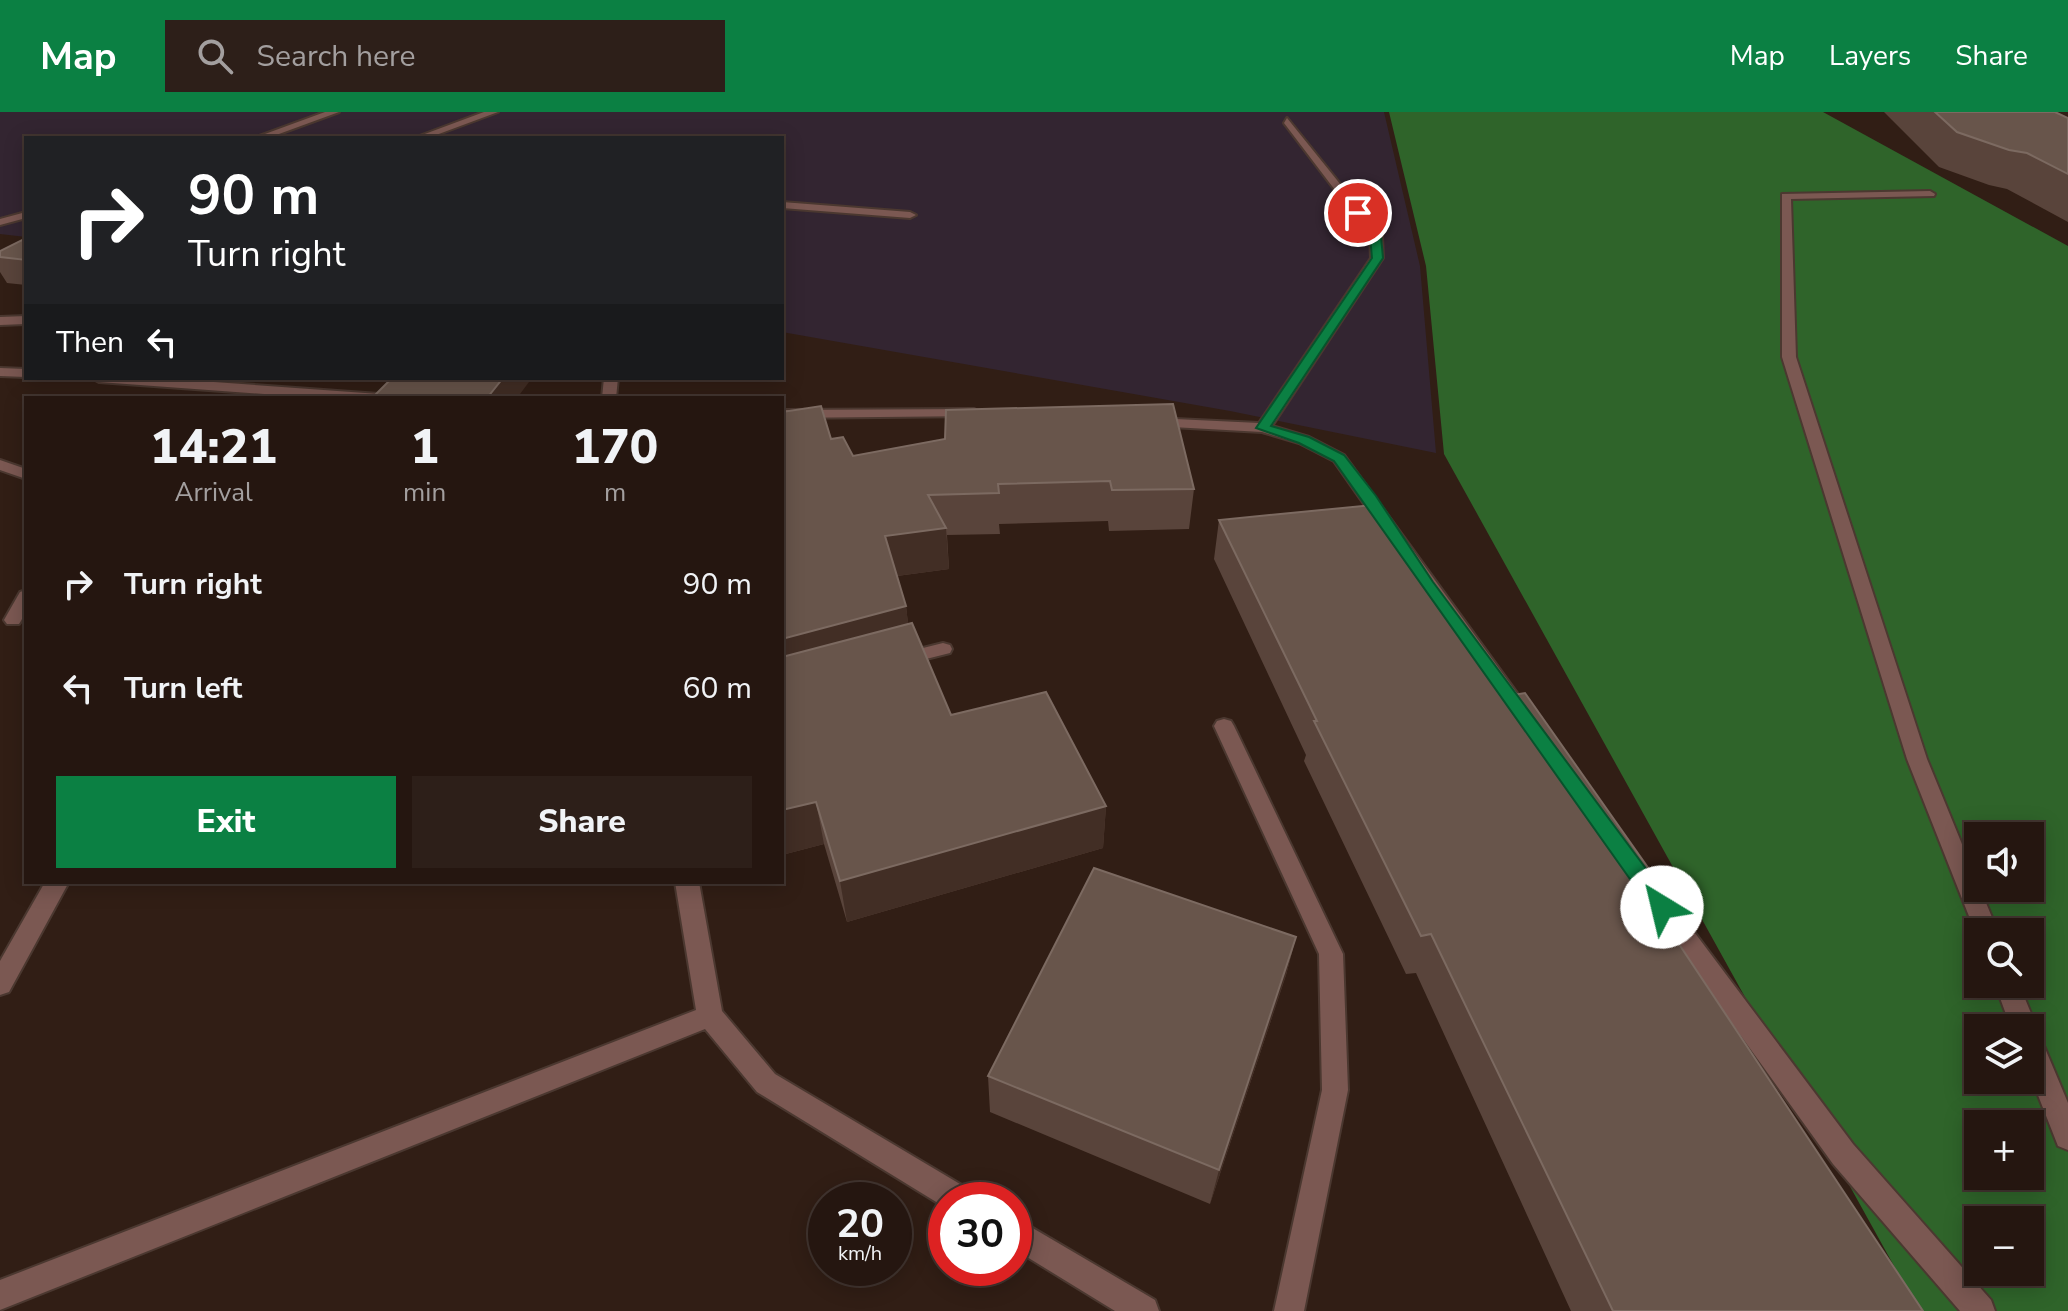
<!DOCTYPE html>
<html lang="en">
<head>
<meta charset="utf-8">
<style>
	:root { --surface:#251610; --page:#2d1f19; --text:#f1f3f6; --muted:#a39f9f; --line:#423530; --accent:#0b8043 }
	body { margin:0; font-family:"Nunito Sans",sans-serif; background:var(--page); color:var(--text); height:100vh; display:flex; flex-direction:column; font-size:30px; white-space:nowrap }
	* { box-sizing:border-box; margin:0 }
	p { font-size:26px; color:var(--muted) }
	.icon { flex:none; width:44px; height:44px; fill:none; stroke:currentColor; stroke-width:2; stroke-linecap:round; stroke-linejoin:round }
	.map { position:relative; flex:1; overflow:hidden }
	.drawer { position:absolute; left:24px; top:284px; width:760px; height:488px; display:flex; flex-direction:column; background:var(--surface); border-radius:0px; box-shadow:0 4px 20px #0003,0 0 0 2px var(--line) }
	.drawer>* { flex:none }
	.hud { position:absolute; left:24px; top:24px; width:760px; height:244px; border-radius:0px; box-shadow:0 4px 20px #0003,0 0 0 2px var(--line); background:#202124; color:#fff; overflow:hidden }
	.controls { position:absolute; left:1964px; top:710px; display:grid; gap:16px }
	.controls a { display:grid; place-items:center; width:80px; height:80px; border-radius:0px; background:var(--surface); box-shadow:0 4px 20px #0003,0 0 0 2px var(--line); font-size:40px }
	.speed { position:absolute; left:808px; top:1070px; display:flex; gap:16px; font-size:40px; font-weight:700; text-align:center }
	.speed>* { display:grid; place-content:center; width:104px; height:104px; border-radius:50%; background:var(--surface); box-shadow:0 4px 20px #0003,0 0 0 2px var(--line); line-height:1 }
	.speed small { font-size:20px; font-weight:400 }
	.speed .limit { border:12px solid #d22; background:#fff; color:#111 }
	.pin { position:absolute; display:grid; place-items:center; width:68px; height:68px; color:#fff; margin:-34px; border:4px solid #fff; border-radius:50%; box-shadow:0 2px 8px #0007 }
	.me { position:absolute; width:88px; margin:-44px; rotate:324deg; stroke-linejoin:round; filter:drop-shadow(0 0 6px #0008) }
	.turn { display:flex; align-items:center; gap:28px; height:168px; padding:0 32px; font-size:36px }
	.turn .icon { width:104px; height:104px; stroke-width:2.5 }
	.turn b { display:block; font-size:56px; line-height:68px }
	.then { display:flex; align-items:center; height:76px; padding:0 32px; background:#0003; gap:16px; font-size:30px }
	.eta { display:flex; justify-content:space-evenly; align-items:center; height:136px; text-align:center }
	.eta b { font-size:48px; font-weight:800; line-height:56px }
	.cta { display:flex; gap:16px; margin-top:auto; padding:16px 32px }
	.cta a { flex:1; height:92px; border-radius:0px; background:var(--accent); color:#fff; font-size:32px; font-weight:800; line-height:92px; text-align:center }
	.cta a+a { background:var(--page); color:var(--text) }
	ul { padding:0; list-style:none }
	li { display:flex; align-items:center; gap:24px; height:104px; padding:0 32px }
	li div { flex:1 }
	li b { display:block; font-size:30px }
	li em { font-style:normal }
	header { display:flex; align-items:center; gap:48px; box-sizing:border-box; height:112px; padding:0 40px; background:var(--accent); color:#fff }
	header strong { font-size:38px }
	nav { display:flex; gap:44px; margin-inline-start:auto; font-size:28px }
	.search { width:560px; height:72px; background:var(--page); display:flex; align-items:center; gap:20px; box-sizing:border-box; padding:0 28px; border-radius:0px; color:var(--muted); font-size:30px }
	.map>svg:first-child { display:block }
	.education { fill:#332531 }
	.forest { fill:#2f642a; fill-rule:evenodd }
	.lines { fill:none; stroke-linecap:round; stroke-linejoin:round }
	.minor-casing { stroke:#4b3830; stroke-width:4 }
	.minor { fill:#7b5852; fill-rule:evenodd }
	.wall { fill:#59443b }
	.shaded-wall { fill:#422e25 }
	.building { fill:#68554b; stroke:#7c6a61; stroke-width:2 }
	.route { fill:#0b8043; stroke:#07532c; stroke-width:2 }
</style>
</head>
<body>
<header>
<strong>Map</strong>
<div class="search"><svg class="icon" aria-label="search" viewBox="0 0 24 24"><circle cx="10" cy="10" r="6"/><path d="M15 15l6 6"/></svg>Search here</div>
<nav><a>Map</a><a>Layers</a><a>Share</a></nav>
</header>
<div class="map">
<svg width="2068" height="1199" viewBox="0 0 2068 1199">
	<rect width="100%" height="100%" fill="#311e15"/>
	<path class="education" d="M 0,0 L 1384,0 L 1420,154 L 1436,341 L 1230,299 L 782,220 L 782,26 L 26,26 L 26,125 L 0,122 Z"/>
	<path class="forest" d="M 1389,0 L 1823,0 L 2068,134 L 2068,1199 L 1919,1199 L 1444,342 L 1426,154 ZM 1978,724 L 2030,724 L 2030,776 L 1978,776 ZM 1978,820 L 2030,820 L 2030,872 L 1978,872 ZM 1978,916 L 2030,916 L 2030,968 L 1978,968 ZM 1978,1012 L 2030,1012 L 2030,1064 L 1978,1064 ZM 1978,1108 L 2030,1108 L 2030,1160 L 1978,1160 Z"/>
	<g class="lines">
		<g class="minor-casing">
			<path id="minor" d="M 325,0 L 339,0 L 268,26 L 254,26 Z
				M 484,0 L 498,0 L 428,26 L 414,26 Z
				M 1287,6 L 1382,124 L 1383,146 L 1272,314 L 1309,325 L 1344,343 L 1530,599 L 1533,604 L 1530,609 L 1516,609 L 1334,349 L 1299,331 L 1262,320 L 1154,314 L 1147,310 L 1154,306 L 1259,311 L 1371,146 L 1370,124 L 1284,11 Z
				M 1930,79 L 1935,82 L 1934,84 L 1791,87 L 1796,245 L 1927,647 L 1998,820 L 1978,820 L 1978,827 L 1907,647 L 1782,245 L 1782,82 Z
				M 782,90 L 910,100 L 916,103 L 910,106 L 782,96 Z
				M 26,100 L 26,106 L 0,113 L 0,107 Z
				M 26,204 L 26,212 L 0,213 L 0,205 Z
				M 0,256 L 26,257 L 26,265 L 0,264 Z
				M 92,266 L 158,266 L 379,282 L 386,286 L 319,286 L 99,270 Z
				M 604,266 L 618,266 L 616,286 L 602,286 Z
				M 974,297 L 981,301 L 979,304 L 782,306 L 782,298 Z
				M 0,348 L 26,357 L 26,367 L 0,358 Z
				M 26,478 C 26,492 27,501 19,512 L 7,512 L 4,508 L 20,480 Z
				M 943,531 L 950,533 L 952,537 L 950,541 L 898,554 L 888,548 L 891,544 Z
				M 1224,607 L 1231,609 L 1234,614 L 1343,842 L 1348,978 L 1304,1199 L 1274,1199 L 1322,978 L 1319,842 L 1214,614 L 1217,609 Z
				M 1645,763 L 1653,765 L 1853,1032 L 1991,1188 L 1995,1199 L 1960,1199 L 1833,1052 L 1637,779 L 1633,772 L 1637,765 Z
				M 45,770 L 69,770 L 9,880 L 0,883 L 0,849 Z
				M 675,770 L 699,770 L 722,899 L 775,962 L 970,1078 L 974,1088 L 946,1088 L 946,1096 L 757,980 L 705,917 L 0,1198 L 0,1168 L 696,898 Z
				M 1995,872 L 2019,872 L 2037,916 L 2035,920 L 2039,922 L 2068,991 L 2068,1038 L 2058,1034 L 2030,963 L 2030,916 L 2011,916 Z
				M 1014,1105 L 1155,1188 L 1159,1199 L 1115,1199 L 1014,1137 Z"/>
		</g>
		<use href="#minor" class="minor"/>
	</g>
	<path class="wall" d="M 1884,0 L 2055,0 L 2068,6 L 2068,110 L 2007,77 L 1989,73 L 1939,55 Z
		M 26,126 L 26,173 L 7,171 L 0,160 L 0,139 Z
		M 782,300 L 831,327 L 853,344 L 1194,377 L 1189,417 L 1109,419 L 1108,409 L 999,412 L 1000,422 L 947,423 L 949,457 L 897,464 L 906,494 L 908,512 L 951,603 L 1106,694 L 1103,736 L 847,810 L 824,732 L 782,743 Z
		M 1219,408 L 1501,585 L 1668,784 L 1658,801 L 1923,1199 L 1571,1199 L 1416,861 L 1406,862 L 1304,649 L 1306,643 L 1214,447 Z
		M 1296,825 L 1286,863 L 1210,1092 L 990,1000 L 988,964 Z"/>
	<path class="shaded-wall" d="M 503,266 L 532,266 L 517,286 L 487,286 Z
		M 946,416 L 949,457 L 889,465 L 885,424 Z
		M 906,494 L 911,536 L 782,571 L 782,527 Z
		M 816,690 L 824,732 L 782,743 L 782,698 Z
		M 1106,694 L 1103,736 L 847,810 L 840,769 Z
		M 1296,825 L 1286,863 L 1210,1092 L 1219,1058 Z"/>
	<path class="building" d="M 1935,0 L 2055,0 L 2068,6 L 2068,62 L 2027,41 L 2009,38 L 1957,20 Z
		M 26,126 L 26,148 L 0,145 L 0,139 Z
		M 392,266 L 503,266 L 487,286 L 372,286 Z
		M 1173,292 L 1194,377 L 1112,378 L 1110,369 L 998,372 L 999,381 L 928,383 L 946,416 L 885,424 L 906,494 L 782,527 L 782,300 L 821,294 L 831,327 L 843,325 L 853,344 L 945,327 L 946,298 Z
		M 1373,393 L 1501,585 L 1525,581 L 1668,784 L 1649,787 L 1923,1199 L 1613,1199 L 1431,822 L 1421,824 L 1314,609 L 1317,609 L 1219,408 Z
		M 912,511 L 951,603 L 1046,580 L 1106,694 L 840,769 L 816,690 L 782,698 L 782,545 Z
		M 1094,756 L 1296,825 L 1219,1058 L 988,964 Z"/>
	<path class="route" d="M 1354,99 L 1361,99 L 1381,124 L 1383,146 L 1271,314 L 1309,325 L 1344,343 L 1376,384 L 1433,470 L 1670,789 L 1673,795 L 1670,801 L 1662,804 L 1654,801 L 1334,349 L 1299,331 L 1256,316 L 1372,146 L 1370,124 Z"/>
</svg>
<div class="controls">
<a><svg class="icon" aria-label="sound" viewBox="0 0 24 24"><path d="M4 9h4l5-4v14l-5-4H4zM17 9q2 3 0 6"/></svg></a>
<a><svg class="icon" aria-label="search" viewBox="0 0 24 24"><circle cx="10" cy="10" r="6"/><path d="M15 15l6 6"/></svg></a>
<a><svg class="icon" aria-label="layers" viewBox="0 0 24 24"><path d="M12 4l9 5-9 5-9-5zM3 14l9 5 9-5"/></svg></a>
<a>+</a>
<a>−</a>
</div>
<div class="speed"><div>20<small>km/h</small></div><div class="limit">30</div></div>
<div class="pin" style="left:1358px;top:101px;background:#d93025"><svg class="icon" aria-label="arrive" viewBox="0 0 24 24"><path d="M6 21V4h12l-3 4 3 4H6"/></svg></div>
<svg class="me" style="left:1662px;top:795px" viewBox="-20 -20 40 40"><circle r="19" fill="#fff"/><path d="M0-13L10 11 0 6-10 11z" fill="#0b8043"/></svg>
<div class="hud">
<div class="turn"><svg class="icon" aria-label="right" viewBox="0 0 24 24"><path d="M7 20v-9h11M14 6l5 5-5 5"/></svg><div><b>90 m</b>Turn right</div></div>
<div class="then">Then<svg class="icon" aria-label="left" viewBox="0 0 24 24"><path d="M17 20v-9H6M10 6l-5 5 5 5"/></svg></div>
</div>
<section class="drawer">
<div class="eta">
<div><b>14:21</b><p>Arrival</p></div>
<div><b>1</b><p>min</p></div>
<div><b>170</b><p>m</p></div>
</div>
<ul>
<li><svg class="icon" aria-label="right" viewBox="0 0 24 24"><path d="M7 20v-9h11M14 6l5 5-5 5"/></svg><div><b>Turn right</b></div><em>90 m</em></li>
<li><svg class="icon" aria-label="left" viewBox="0 0 24 24"><path d="M17 20v-9H6M10 6l-5 5 5 5"/></svg><div><b>Turn left</b></div><em>60 m</em></li>
</ul>
<div class="cta"><a>Exit</a><a>Share</a></div>
</section>
</div>
</body>
</html>
